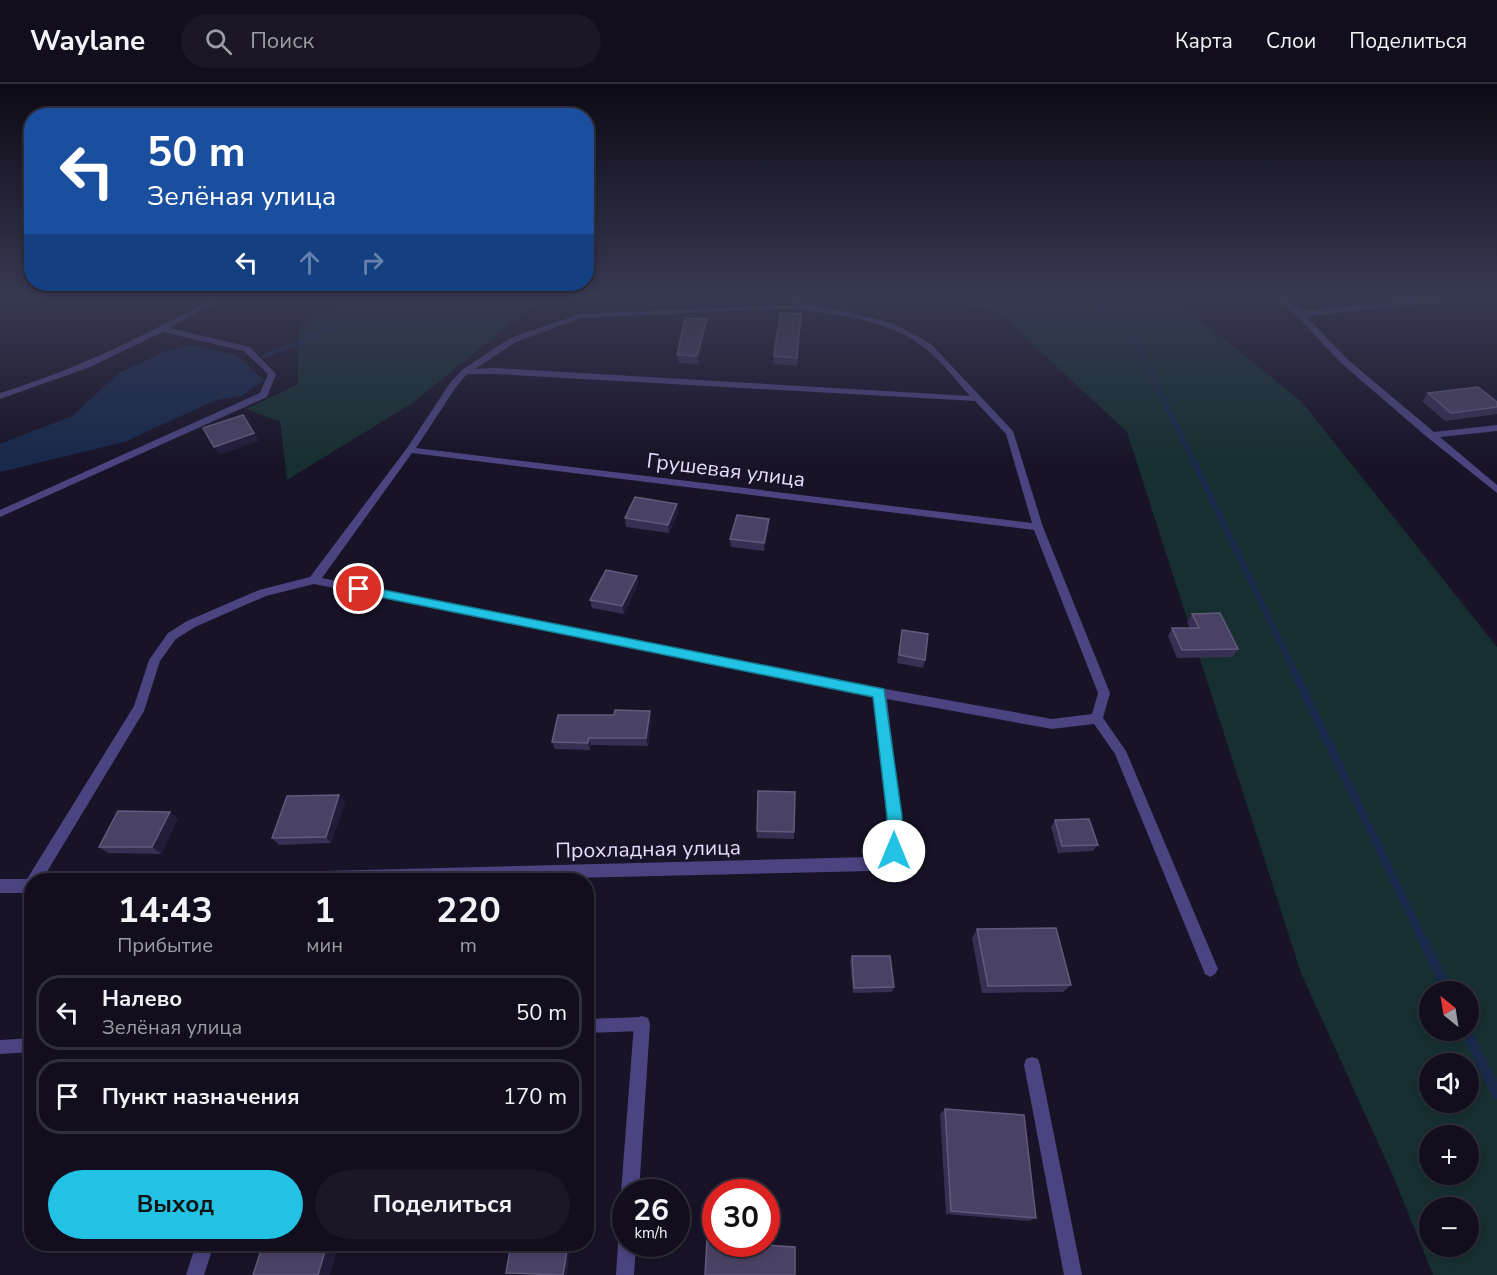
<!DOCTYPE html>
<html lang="ru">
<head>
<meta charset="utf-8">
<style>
	:root { --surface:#120e1d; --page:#1b1726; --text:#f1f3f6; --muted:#9c9ca4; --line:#312e3b; --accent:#21c2e3 }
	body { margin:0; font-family:"Nunito Sans",sans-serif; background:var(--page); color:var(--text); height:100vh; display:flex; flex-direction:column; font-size:22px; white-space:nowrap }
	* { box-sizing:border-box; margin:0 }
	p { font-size:20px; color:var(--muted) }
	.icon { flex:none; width:33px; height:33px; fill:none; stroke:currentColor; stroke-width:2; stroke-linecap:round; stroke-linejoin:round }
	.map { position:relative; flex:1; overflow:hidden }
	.sheet { position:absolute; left:24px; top:789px; width:570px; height:378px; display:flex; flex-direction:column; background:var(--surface); border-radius:24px; box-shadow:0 3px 9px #0003,0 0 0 2px var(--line) }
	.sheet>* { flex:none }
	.top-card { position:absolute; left:24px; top:24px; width:570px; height:183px; border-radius:24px; box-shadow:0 3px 9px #0003,0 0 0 2px var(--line); background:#1a4fa0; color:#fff; overflow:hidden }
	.needle { width:39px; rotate:330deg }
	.buttons { position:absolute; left:1419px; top:897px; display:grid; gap:12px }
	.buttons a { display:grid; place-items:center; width:60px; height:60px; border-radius:50%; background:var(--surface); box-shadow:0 3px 9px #0003,0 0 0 2px var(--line); font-size:30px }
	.speed { position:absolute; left:612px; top:1095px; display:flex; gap:12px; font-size:30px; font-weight:700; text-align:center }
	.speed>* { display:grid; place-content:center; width:78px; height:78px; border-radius:50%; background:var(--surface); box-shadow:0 3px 9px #0003,0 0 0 2px var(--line); line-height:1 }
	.speed small { font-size:15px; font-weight:400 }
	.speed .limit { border:9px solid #d22; background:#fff; color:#111 }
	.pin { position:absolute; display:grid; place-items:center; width:51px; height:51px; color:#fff; margin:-26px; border:3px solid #fff; border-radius:50%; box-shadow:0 2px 6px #0007 }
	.me { position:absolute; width:66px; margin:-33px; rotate:0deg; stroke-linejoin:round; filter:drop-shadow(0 0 4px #0008) }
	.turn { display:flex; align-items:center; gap:21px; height:126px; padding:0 24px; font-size:27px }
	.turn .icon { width:78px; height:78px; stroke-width:2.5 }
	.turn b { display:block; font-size:42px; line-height:51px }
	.lanes { display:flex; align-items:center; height:57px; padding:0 24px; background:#0003; justify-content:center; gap:30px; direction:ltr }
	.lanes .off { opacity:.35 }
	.eta { display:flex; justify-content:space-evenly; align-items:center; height:102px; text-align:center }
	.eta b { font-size:36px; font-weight:700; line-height:42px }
	.cta { display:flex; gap:12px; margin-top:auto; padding:12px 24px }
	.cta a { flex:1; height:69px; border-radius:36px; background:var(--accent); color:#111; font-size:24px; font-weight:700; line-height:69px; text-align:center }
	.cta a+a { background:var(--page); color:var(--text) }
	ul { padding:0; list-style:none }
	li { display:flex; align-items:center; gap:18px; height:75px; margin:0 12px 9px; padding:0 12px; border:3px solid var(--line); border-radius:24px }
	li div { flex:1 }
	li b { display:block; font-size:22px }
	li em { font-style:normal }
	header { display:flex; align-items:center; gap:36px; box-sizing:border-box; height:84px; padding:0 30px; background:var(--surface); border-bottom:2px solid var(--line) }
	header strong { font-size:28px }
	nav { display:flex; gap:33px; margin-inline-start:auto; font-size:21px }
	.search { width:420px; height:54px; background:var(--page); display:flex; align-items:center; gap:15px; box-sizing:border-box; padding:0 21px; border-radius:33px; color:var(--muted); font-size:22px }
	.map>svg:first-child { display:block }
	.green { fill:#172f30; fill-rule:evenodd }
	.water { fill:#18294b }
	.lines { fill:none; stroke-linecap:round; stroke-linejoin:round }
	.stream-far3 { stroke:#18294b; stroke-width:4.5 }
	.stream-far2 { stroke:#18294b; stroke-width:6 }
	.stream-far1 { stroke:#18294b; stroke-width:8 }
	.stream { stroke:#18294b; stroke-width:10 }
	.lane { fill:#4b4480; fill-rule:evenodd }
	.street { fill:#4b4480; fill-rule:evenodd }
	.wall { fill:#382f52 }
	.shaded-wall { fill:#231c39 }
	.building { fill:#4a4264; stroke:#625a7c; stroke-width:1.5 }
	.route { fill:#21c2e3; stroke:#157e94; stroke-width:1.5 }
	.labels { text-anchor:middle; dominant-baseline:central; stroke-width:4.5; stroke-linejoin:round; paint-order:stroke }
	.street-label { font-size:21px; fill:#e3ddfb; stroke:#181327 }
</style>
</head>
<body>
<header>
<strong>Waylane</strong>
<div class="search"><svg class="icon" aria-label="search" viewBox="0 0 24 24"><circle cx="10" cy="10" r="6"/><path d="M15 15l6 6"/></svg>Поиск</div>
<nav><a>Карта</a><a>Слои</a><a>Поделиться</a></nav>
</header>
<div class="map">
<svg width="1497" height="1191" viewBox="0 0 1497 1191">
	<rect width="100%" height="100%" fill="#181327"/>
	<path class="green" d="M 355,212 L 545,212 L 414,318 L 287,396 L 280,338 L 246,325 L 298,300 L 298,243 Z
		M 925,212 L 1171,212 L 1302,318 L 1497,563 L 1497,1191 L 1433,1191 L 1394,1094 L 1301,889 L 1127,348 L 997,227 ZM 1430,908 L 1468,908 L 1468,946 L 1430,946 ZM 1430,980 L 1468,980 L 1468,1018 L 1430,1018 ZM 1430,1052 L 1468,1052 L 1468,1090 L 1430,1090 ZM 1430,1124 L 1468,1124 L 1468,1162 L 1430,1162 Z"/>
	<path class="water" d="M 189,261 L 237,272 L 264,296 L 242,312 L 216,316 L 124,358 L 0,388 L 0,360 L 72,332 L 119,289 L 163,268 Z"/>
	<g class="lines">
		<path class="stream-far3" d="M 1073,212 L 1125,235 L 1195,381
			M 264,272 L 357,235 L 402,212"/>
		<path class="stream-far2" d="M 1195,380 L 1297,593"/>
		<path class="stream-far1" d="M 1296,591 L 1424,858"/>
		<path class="stream" d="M 1424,857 L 1448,908
			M 1466,946 L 1497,1010"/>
		<path class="lane" d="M 642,933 L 647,935 L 649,940 L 647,945 L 642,947 L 586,949 L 586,935 Z
			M 32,954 L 32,968 L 0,970 L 0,956 Z"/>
		<path class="street" d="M 217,212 L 227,212 L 169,244 L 250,263 L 276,290 L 267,313 L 0,433 L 0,426 L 260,309 L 268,290 L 244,267 L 163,248 L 90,283 L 0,315 L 0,309 C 77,285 147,251 217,212 Z
			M 797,212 L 805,212 L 802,221 L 840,226 L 895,240 L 931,260 L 1013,347 L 1043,443 L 1110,609 L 1103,634 L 1126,667 L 1218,885 L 1215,890 L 1210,893 L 1205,890 L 1115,670 L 1094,640 L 1052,645 L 887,615 L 901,732 L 901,767 L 899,772 L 871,787 L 483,796 L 234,796 L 236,791 L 241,789 L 869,773 L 887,764 L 887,732 L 874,613 L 314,500 L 266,512 L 195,543 L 176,555 L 160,577 L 144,627 L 42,796 L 32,796 L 32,809 L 0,809 L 0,795 L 27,795 L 134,622 L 149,576 L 168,549 L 187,537 L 259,506 L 310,493 L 407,364 L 450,299 L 462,286 L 510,254 L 580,230 L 794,221 ZM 786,224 C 829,229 891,235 926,265 C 942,278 956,296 970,312 L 495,284 L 475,285 L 516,258 L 581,234 ZM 467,290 L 495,290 L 975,317 L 1006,350 L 1032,439 L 416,364 L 456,303 ZM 412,369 L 1034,446 L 1098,609 L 1092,630 L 1052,635 L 880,604 L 322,494 Z
			M 1274,212 L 1283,212 L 1302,227 L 1451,212 L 1477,212 L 1473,214 L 1306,232 L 1347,275 L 1434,348 L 1497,341 L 1497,347 L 1440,353 L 1497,401 L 1497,409 L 1427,353 L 1341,279 L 1297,232 Z
			M 642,932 L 648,934 L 650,940 L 639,1108 L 626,1108 L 626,1115 L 621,1108 L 634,940 L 636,934 Z
			M 1032,973 L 1038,975 L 1040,981 L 1082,1191 L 1064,1191 L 1024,981 L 1026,975 Z
			M 626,1151 L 626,1160 L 636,1160 L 634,1191 L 616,1191 L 618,1160 L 620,1153 Z
			M 196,1160 L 214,1160 L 204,1191 L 186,1191 Z"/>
	</g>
	<path class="wall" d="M 801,230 L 797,282 L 774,280 L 774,272 Z
		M 707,243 L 698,280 L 678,279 L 677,271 Z
		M 1428,309 L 1497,318 L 1497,330 L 1445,337 L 1422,317 Z
		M 678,428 L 669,449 L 626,443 L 625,434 Z
		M 769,443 L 764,467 L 731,463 L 730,455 Z
		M 637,492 L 638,500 L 624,530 L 592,524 L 590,516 Z
		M 1192,530 L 1238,565 L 1233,573 L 1177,574 L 1168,552 L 1172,544 L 1190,544 L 1187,538 Z
		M 902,546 L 925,576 L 923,584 L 897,579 Z
		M 650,627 L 651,634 L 648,662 L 591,661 L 590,666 L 555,665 L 552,658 L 614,631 Z
		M 758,707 L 794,748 L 794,755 L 757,754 Z
		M 339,711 L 345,718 L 331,759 L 279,761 L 272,754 Z
		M 178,734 L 161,770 L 108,769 L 99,763 Z
		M 1055,736 L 1098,761 L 1093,767 L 1058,769 L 1051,743 Z
		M 977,845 L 1071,901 L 1063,908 L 982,909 L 972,854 Z
		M 852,872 L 894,903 L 892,908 L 853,909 L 850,878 Z
		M 945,1025 L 1036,1134 L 1029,1137 L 946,1130 L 940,1030 Z"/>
	<path class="shaded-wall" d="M 707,235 L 707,243 L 698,280 L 697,272 Z
		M 254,349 L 259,357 L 219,371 L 214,363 Z
		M 677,420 L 678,428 L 669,449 L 668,441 Z
		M 769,435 L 769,443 L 764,467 L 764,459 Z
		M 637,492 L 638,500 L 624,530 L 622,522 Z
		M 650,627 L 651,634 L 648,662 L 646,654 Z
		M 589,654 L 591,661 L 590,666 L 588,659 Z
		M 339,711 L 345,718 L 331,759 L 326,753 Z
		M 170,728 L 178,734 L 161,770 L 152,763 Z
		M 327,1160 L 339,1160 L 330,1191 L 318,1191 Z
		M 568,1160 L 571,1160 L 567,1191 L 563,1191 Z"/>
	<path class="building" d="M 780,229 L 801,230 L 797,274 L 774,272 Z
		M 685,234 L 707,235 L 697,272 L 677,271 Z
		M 1478,303 L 1497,318 L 1497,323 L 1451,329 L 1428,309 Z
		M 243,331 L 254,349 L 214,363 L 203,344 Z
		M 635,413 L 677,420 L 668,441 L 625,434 Z
		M 737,431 L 769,435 L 764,459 L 730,455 Z
		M 606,486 L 637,492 L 622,522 L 590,516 Z
		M 1220,529 L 1238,565 L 1182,566 L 1172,544 L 1199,544 L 1192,530 Z
		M 902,546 L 928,550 L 925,576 L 899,571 Z
		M 615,626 L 650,627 L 646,654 L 589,654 L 588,659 L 552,658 L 558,631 L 614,631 Z
		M 758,707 L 795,708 L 794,748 L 757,747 Z
		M 339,711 L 326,753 L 272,754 L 287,712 Z
		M 118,727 L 170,728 L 152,763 L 99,763 Z
		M 1089,735 L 1098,761 L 1062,762 L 1055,736 Z
		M 1056,844 L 1071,901 L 988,902 L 977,845 Z
		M 852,872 L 890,872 L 894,903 L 854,904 Z
		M 945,1025 L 1024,1031 L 1036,1134 L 951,1127 Z
		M 707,1156 L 716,1157 L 716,1160 L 751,1160 L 795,1163 L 795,1191 L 705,1191 Z
		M 263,1160 L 327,1160 L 318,1191 L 253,1191 Z
		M 511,1160 L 568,1160 L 563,1191 L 506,1189 Z"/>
	<linearGradient id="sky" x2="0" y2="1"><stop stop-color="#0d0a15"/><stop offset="0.56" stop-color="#373952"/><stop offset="1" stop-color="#373952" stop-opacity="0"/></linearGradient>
	<rect width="1497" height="379" fill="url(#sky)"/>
	<path class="route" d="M 359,501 L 884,605 L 902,732 L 902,767 L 900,772 L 894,774 L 889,772 L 886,767 L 887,732 L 873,613 L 355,508 L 353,505 Z"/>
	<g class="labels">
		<g class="street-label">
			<text transform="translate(726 386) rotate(7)">Грушевая улица</text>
			<text transform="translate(648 765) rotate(-1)">Прохладная улица</text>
		</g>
	</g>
</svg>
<div class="buttons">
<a><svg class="needle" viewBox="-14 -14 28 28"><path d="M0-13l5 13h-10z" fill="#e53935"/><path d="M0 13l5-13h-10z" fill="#9c9ca4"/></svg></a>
<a><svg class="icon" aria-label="sound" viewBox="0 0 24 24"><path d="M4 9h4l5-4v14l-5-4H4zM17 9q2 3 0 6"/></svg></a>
<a>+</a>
<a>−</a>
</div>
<div class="speed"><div>26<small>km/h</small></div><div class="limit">30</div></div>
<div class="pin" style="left:359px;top:505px;background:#d93025"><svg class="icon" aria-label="arrive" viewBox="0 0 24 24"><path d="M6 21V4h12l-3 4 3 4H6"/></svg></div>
<svg class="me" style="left:894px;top:767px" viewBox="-20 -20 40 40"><circle r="19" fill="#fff"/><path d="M0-13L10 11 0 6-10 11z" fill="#21c2e3"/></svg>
<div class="top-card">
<div class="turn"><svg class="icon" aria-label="left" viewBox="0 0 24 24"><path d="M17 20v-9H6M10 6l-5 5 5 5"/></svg><div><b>50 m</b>Зелёная улица</div></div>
<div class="lanes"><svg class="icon" aria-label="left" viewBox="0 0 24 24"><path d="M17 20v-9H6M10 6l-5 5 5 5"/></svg><svg class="icon off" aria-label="ahead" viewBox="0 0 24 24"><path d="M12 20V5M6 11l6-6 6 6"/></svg><svg class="icon off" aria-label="right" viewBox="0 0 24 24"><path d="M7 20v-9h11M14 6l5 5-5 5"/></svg></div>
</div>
<section class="sheet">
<div class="eta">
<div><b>14:43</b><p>Прибытие</p></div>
<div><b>1</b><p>мин</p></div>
<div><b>220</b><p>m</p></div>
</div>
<ul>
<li><svg class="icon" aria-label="left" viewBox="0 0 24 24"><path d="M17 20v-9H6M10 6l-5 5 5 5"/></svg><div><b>Налево</b><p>Зелёная улица</p></div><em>50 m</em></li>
<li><svg class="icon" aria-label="arrive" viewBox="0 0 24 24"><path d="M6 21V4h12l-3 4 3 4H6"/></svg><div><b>Пункт назначения</b></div><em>170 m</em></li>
</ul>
<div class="cta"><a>Выход</a><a>Поделиться</a></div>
</section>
</div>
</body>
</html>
